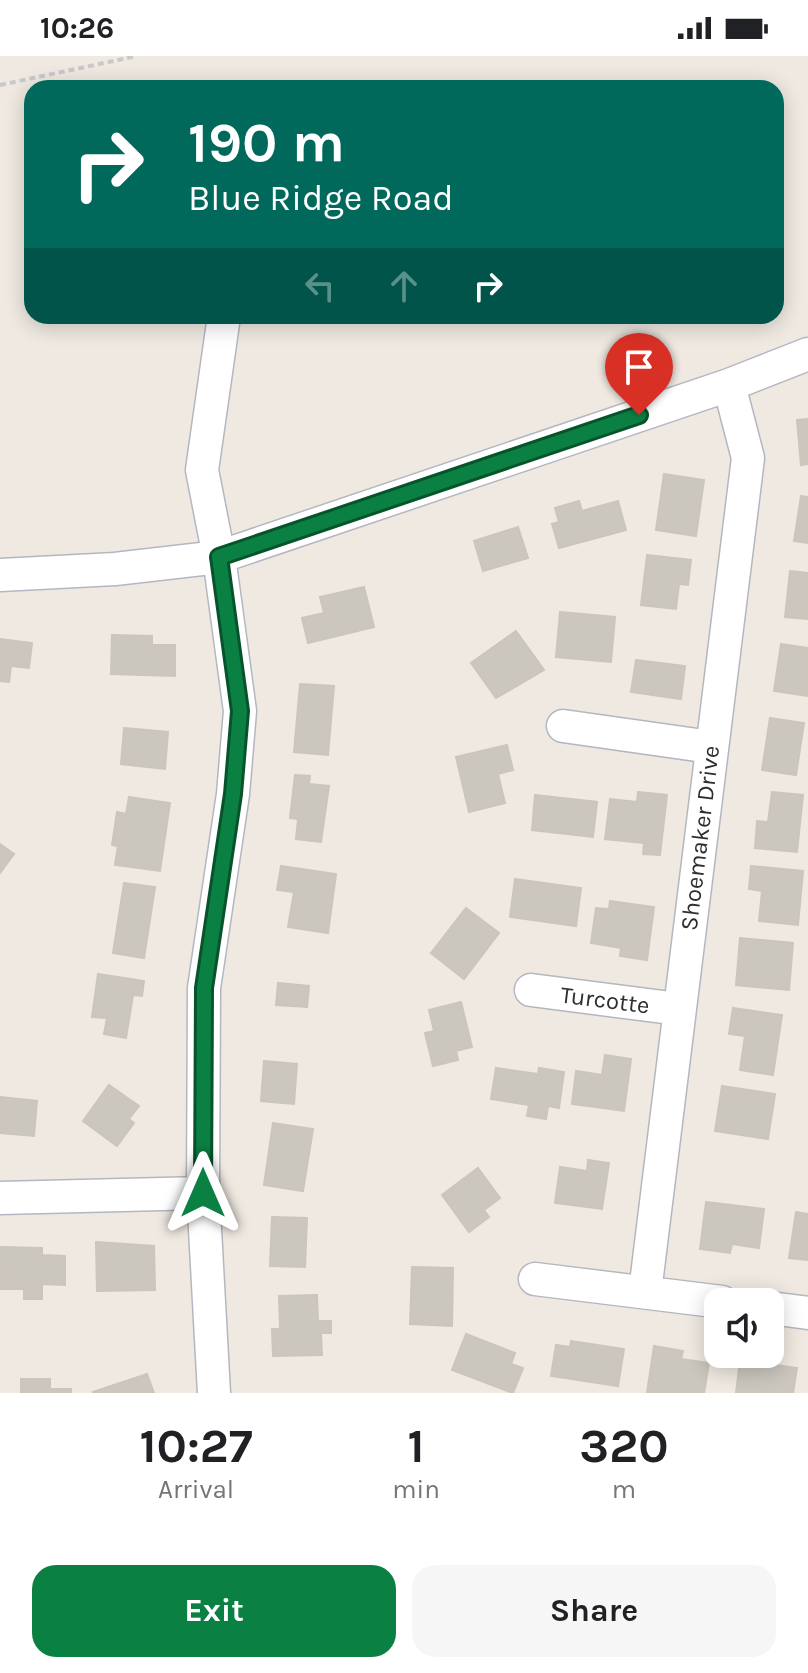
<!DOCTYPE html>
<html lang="en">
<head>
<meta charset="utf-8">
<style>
	:root { --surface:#fff; --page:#f6f6f6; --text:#202124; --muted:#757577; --accent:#0b8043 }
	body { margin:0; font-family:Karla,sans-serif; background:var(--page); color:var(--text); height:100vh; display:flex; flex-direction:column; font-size:30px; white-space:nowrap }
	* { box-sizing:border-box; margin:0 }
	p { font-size:26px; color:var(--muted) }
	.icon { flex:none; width:44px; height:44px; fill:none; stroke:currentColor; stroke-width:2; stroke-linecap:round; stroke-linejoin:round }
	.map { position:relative; height:1337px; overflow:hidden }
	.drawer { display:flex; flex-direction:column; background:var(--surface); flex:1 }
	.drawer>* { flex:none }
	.guide { position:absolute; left:24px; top:24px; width:760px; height:244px; border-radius:24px; box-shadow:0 4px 20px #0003; background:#00695c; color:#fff; overflow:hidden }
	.tools { position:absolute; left:704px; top:1232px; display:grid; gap:16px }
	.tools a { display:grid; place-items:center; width:80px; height:80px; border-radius:16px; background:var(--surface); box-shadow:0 4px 20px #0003; font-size:40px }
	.pin { position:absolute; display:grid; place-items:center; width:68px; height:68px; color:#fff; margin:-82px -34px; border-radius:50% 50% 50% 0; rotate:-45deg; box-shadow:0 0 8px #0007 }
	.pin .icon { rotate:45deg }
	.me { position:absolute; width:88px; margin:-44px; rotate:0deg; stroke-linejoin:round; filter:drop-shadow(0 0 6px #0008) }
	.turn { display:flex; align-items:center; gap:28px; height:168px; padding:0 32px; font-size:36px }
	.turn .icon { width:104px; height:104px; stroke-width:2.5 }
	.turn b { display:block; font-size:56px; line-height:68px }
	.lanes { display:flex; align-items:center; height:76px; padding:0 32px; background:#0003; justify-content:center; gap:40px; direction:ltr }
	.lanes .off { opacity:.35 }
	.eta { display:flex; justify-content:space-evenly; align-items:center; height:136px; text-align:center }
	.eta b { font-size:48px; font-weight:700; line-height:56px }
	.action { display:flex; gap:16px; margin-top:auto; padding:16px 32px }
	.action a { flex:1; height:92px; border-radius:24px; background:var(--accent); color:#fff; font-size:32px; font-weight:700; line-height:92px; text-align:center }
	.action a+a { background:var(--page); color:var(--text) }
	.status { display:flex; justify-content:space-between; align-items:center; height:56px; padding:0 40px; background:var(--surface); direction:ltr }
	.status svg { height:22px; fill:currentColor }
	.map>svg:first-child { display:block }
	.building { fill:#cbc7bf; stroke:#cbc5ba; stroke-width:2 }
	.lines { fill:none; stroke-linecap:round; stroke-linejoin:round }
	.minor-casing { stroke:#b4b7c1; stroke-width:35 }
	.path { stroke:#c9c9c9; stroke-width:4; stroke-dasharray:6 4; stroke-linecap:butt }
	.minor { stroke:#fff; stroke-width:32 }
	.route-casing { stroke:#07532c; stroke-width:20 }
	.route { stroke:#0b8043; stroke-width:14 }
	.labels { text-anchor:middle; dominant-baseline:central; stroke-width:8; stroke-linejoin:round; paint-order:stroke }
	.street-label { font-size:24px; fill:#2e2e2e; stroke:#fff }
</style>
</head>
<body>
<div class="status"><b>10:26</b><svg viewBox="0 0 49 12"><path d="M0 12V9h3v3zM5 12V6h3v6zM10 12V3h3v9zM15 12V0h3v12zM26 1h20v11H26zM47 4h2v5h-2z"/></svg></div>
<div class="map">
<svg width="808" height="1337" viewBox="0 0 808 1337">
	<rect width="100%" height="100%" fill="#efe9e1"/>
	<path class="building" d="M 808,363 L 808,408 L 801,409 L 797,364 Z
		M 664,418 L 704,424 L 696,480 L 656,474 Z
		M 801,440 L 808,441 L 808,487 L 794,485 Z
		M 579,445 L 582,455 L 618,445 L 626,474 L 559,492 L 552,468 L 559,466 L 555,452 Z
		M 518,471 L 528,502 L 483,515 L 474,485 Z
		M 647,499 L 691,504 L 688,529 L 679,528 L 676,553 L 641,549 Z
		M 790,515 L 808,517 L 808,563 L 785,561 Z
		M 364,531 L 374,571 L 308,587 L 302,562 L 324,557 L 320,541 Z
		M 560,556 L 615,561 L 611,606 L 556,601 Z
		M 516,575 L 544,614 L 496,642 L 471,607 Z
		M 112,579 L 152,580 L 152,589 L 175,589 L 175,620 L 111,618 Z
		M 0,583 L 32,587 L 29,612 L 11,610 L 9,626 L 0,625 Z
		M 781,588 L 808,592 L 808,640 L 774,635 Z
		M 636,604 L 685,610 L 681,643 L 631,636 Z
		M 300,628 L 334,630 L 328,699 L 294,696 Z
		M 770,662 L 804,667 L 796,719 L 762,714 Z
		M 124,672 L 168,676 L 165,713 L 121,708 Z
		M 507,689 L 513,714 L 498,718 L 505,747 L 469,756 L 456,701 Z
		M 295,719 L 310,720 L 309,728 L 329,730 L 321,786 L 296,783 L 298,763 L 290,762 Z
		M 638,736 L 667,739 L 660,799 L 643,798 L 644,787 L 605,783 L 610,743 L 637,746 Z
		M 772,736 L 803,739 L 797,796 L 755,792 L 757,765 L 768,766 Z
		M 535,739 L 597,746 L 593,781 L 532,774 Z
		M 129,741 L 170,747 L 160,815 L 115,809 L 118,790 L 112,789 L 117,756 L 126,758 Z
		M 0,788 L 14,798 L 0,817 Z
		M 281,810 L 336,818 L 328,877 L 288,871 L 294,836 L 277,834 Z
		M 751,810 L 803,815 L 798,869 L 759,865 L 762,835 L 749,833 Z
		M 515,823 L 581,832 L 576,870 L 510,861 Z
		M 124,827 L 155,831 L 144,902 L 113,897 Z
		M 610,845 L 654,851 L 647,904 L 620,900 L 621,892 L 591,887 L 596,852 L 609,853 Z
		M 466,852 L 499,877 L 464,923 L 431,897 Z
		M 740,882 L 793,887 L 789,934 L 736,929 Z
		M 98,918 L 144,925 L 142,940 L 133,939 L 126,982 L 104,978 L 107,962 L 92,961 Z
		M 278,927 L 309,930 L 307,951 L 276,949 Z
		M 461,946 L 472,991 L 456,995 L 458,1004 L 433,1010 L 425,977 L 434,975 L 429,954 Z
		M 733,952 L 782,959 L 773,1019 L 740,1014 L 745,980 L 729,978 Z
		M 605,999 L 631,1003 L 624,1055 L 572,1048 L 576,1015 L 602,1019 Z
		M 264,1005 L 297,1008 L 294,1048 L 261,1045 Z
		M 496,1012 L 538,1018 L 539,1012 L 564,1016 L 559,1052 L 548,1050 L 546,1063 L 527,1060 L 529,1049 L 491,1043 Z
		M 109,1029 L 139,1050 L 129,1063 L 134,1067 L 117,1090 L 83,1065 Z
		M 722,1030 L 775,1038 L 768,1083 L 715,1075 Z
		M 0,1041 L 37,1045 L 34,1080 L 0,1077 Z
		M 273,1067 L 313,1073 L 303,1135 L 264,1129 Z
		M 588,1104 L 609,1107 L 602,1153 L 555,1147 L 560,1111 L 587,1115 Z
		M 478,1112 L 500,1142 L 484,1154 L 489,1161 L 469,1176 L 442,1139 Z
		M 706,1146 L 764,1153 L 759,1192 L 732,1188 L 730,1197 L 700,1193 Z
		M 796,1156 L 808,1158 L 808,1204 L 789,1202 Z
		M 272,1161 L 307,1162 L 305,1211 L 270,1210 Z
		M 96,1186 L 154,1190 L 155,1234 L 97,1235 Z
		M 0,1191 L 42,1192 L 42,1199 L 65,1200 L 65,1229 L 42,1228 L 42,1243 L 24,1243 L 24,1233 L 0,1233 Z
		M 412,1211 L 453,1212 L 452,1270 L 410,1268 Z
		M 317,1239 L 318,1265 L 331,1265 L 331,1277 L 321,1277 L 322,1299 L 273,1300 L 272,1273 L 280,1273 L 279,1240 Z
		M 466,1278 L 515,1297 L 511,1308 L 523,1312 L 513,1337 L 452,1314 Z
		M 571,1285 L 624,1293 L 618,1330 L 551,1320 L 556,1289 L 570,1291 Z
		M 654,1290 L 683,1295 L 681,1303 L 709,1307 L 704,1337 L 647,1337 Z
		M 740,1304 L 797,1312 L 793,1337 L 736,1337 Z
		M 147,1318 L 154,1337 L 94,1337 L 93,1336 Z
		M 21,1323 L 50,1323 L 50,1333 L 71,1333 L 71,1337 L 21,1337 Z"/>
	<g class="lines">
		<g class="minor-casing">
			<path id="minor" d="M 0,519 L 115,513 L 219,501 L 729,329 L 808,298
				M 563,670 L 711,691
				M 531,934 L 679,953
				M 0,1142 L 203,1137
				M 535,1223 L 722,1246
				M 645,1236 L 748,402 L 729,329
				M 770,1252 L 808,1257
				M 214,1337 L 203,1137 L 204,932 L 233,738 L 240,655 L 219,501 L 202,414 L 224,260"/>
		</g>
		<path class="path" d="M 0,29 L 137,0"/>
		<use href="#minor" class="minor"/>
	</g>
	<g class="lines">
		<g class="route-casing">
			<path id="route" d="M 203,1137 L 204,932 L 233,738 L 240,655 L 219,501 L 639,359"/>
		</g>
		<use href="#route" class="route"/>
	</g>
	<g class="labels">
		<g class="street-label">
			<text transform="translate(700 782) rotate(-83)">Shoemaker Drive</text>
			<text transform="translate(605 944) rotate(7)">Turcotte</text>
		</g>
	</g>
</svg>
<div class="tools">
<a><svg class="icon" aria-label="sound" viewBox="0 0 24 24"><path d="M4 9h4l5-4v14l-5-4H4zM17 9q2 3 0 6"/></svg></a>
</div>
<div class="pin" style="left:639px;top:359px;background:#d93025"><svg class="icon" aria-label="arrive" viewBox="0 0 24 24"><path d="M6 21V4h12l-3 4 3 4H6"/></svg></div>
<svg class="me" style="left:203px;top:1137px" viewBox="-20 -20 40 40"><path d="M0-17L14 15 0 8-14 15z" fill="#0b8043" stroke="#fff" stroke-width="4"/></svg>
<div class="guide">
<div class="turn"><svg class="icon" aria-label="right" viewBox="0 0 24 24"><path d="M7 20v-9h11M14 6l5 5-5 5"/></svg><div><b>190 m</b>Blue Ridge Road</div></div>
<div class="lanes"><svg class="icon off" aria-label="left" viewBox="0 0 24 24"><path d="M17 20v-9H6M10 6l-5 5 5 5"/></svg><svg class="icon off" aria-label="ahead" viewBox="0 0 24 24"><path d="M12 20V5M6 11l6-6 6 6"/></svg><svg class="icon" aria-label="right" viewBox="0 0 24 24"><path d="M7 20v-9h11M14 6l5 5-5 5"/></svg></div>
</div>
</div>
<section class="drawer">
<div class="eta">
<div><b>10:27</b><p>Arrival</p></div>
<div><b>1</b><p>min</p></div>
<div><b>320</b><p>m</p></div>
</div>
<div class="action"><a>Exit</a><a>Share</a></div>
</section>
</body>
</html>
